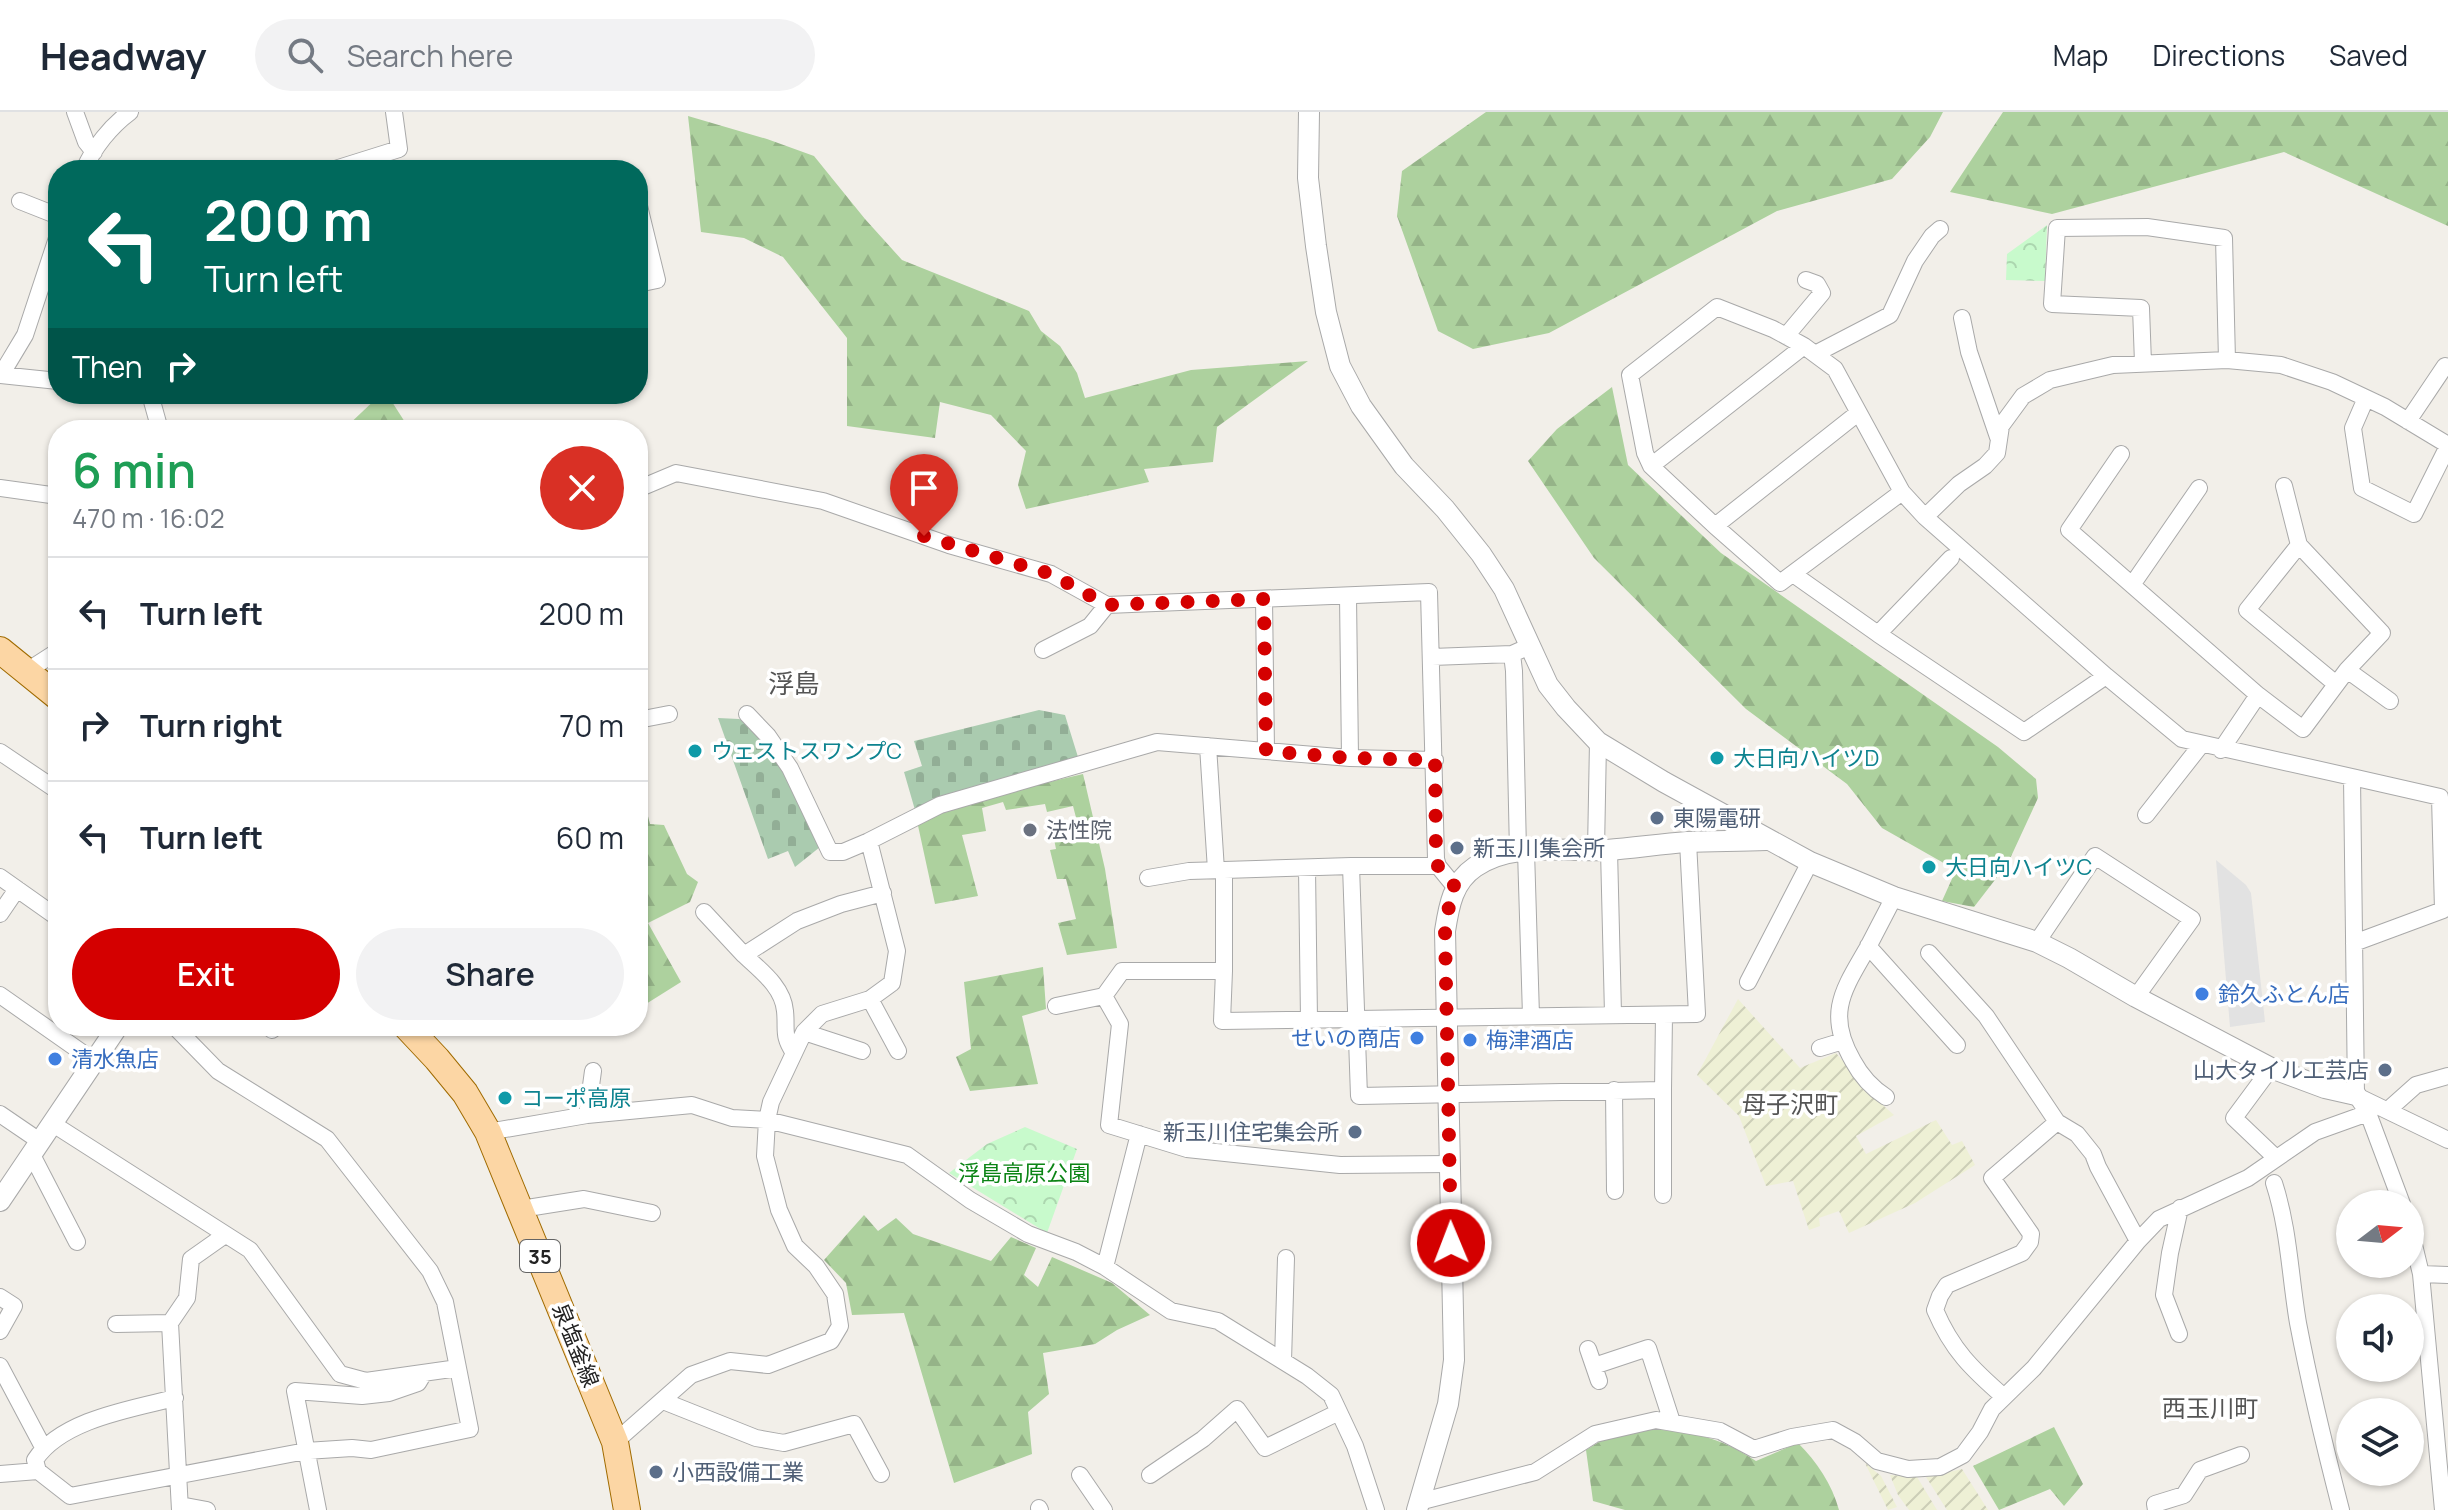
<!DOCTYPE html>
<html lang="en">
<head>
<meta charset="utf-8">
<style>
	:root { --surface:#fff; --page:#f2f2f3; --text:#1f2937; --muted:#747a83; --line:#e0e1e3; --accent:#d40000 }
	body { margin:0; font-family:Manrope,"Noto Sans JP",sans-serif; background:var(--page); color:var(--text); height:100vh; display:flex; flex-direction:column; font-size:30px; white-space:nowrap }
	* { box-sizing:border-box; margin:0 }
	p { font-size:26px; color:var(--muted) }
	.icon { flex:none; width:44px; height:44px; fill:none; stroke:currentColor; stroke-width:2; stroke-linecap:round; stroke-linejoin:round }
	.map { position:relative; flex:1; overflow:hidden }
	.sheet { position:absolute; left:48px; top:308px; width:600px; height:616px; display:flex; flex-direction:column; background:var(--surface); border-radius:32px; box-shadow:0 2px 6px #0004 }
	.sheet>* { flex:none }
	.banner { position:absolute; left:48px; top:48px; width:600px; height:244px; border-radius:32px; box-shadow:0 2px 6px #0004; background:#00695c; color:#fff; overflow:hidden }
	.needle { width:52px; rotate:74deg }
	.fabs { position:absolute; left:2336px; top:1078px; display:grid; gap:16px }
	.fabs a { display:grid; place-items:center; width:88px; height:88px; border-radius:50%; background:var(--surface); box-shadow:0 2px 6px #0004; font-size:40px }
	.pin { position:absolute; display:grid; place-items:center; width:68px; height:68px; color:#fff; margin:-82px -34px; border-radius:50% 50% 50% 0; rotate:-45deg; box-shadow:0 0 8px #0007 }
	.pin .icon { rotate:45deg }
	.me { position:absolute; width:88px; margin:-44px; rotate:359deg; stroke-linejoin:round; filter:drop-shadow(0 0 6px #0008) }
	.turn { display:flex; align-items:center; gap:28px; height:168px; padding:0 24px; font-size:36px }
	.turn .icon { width:104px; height:104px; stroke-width:2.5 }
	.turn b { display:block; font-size:56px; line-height:68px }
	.then { display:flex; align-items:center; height:76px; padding:0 24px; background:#0003; gap:16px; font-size:30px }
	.round { display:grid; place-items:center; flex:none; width:84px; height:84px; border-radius:42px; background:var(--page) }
	.head { display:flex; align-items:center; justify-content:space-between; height:136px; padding:0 24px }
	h1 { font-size:48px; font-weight:600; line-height:60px; color:#1e9e55 }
	.primary-button { display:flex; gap:16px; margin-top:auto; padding:16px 24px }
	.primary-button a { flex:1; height:92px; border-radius:48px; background:var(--accent); color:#fff; font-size:32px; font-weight:600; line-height:92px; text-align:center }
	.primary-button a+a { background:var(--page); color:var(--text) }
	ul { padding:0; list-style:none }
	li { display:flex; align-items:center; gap:24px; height:112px; padding:0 24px; border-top:2px solid var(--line) }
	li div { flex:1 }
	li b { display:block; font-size:30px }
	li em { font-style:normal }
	header { display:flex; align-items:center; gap:48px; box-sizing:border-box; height:112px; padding:0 40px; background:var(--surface); border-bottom:2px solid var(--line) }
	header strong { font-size:38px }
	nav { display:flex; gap:44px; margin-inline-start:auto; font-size:28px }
	.search { width:560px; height:72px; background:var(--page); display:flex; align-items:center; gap:20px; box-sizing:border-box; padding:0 28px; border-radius:44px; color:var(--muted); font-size:30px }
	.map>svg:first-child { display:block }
	.farmland { fill:url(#farmland-furrows) }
	.forest { fill:url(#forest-firs) }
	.cemetery { fill:url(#cemetery-stones) }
	.park { fill:url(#park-crowns) }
	.parking { fill:#e2e2e2 }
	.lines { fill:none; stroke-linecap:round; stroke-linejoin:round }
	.minor-casing { stroke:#a9a9a9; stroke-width:18 }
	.tertiary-casing { stroke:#a9a9a9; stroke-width:22 }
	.primary-casing { stroke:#a06b00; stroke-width:28 }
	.minor { stroke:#fff; stroke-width:16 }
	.tertiary { stroke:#fff; stroke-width:20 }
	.primary { stroke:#fcd6a4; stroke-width:26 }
	.route { stroke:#d40000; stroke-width:14; stroke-dasharray:0 25.2 }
	.culture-dot { fill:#0f9aa8; stroke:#fff; stroke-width:3 }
	.service-dot { fill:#5c6f8a; stroke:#fff; stroke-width:3 }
	.worship-dot { fill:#6b7280; stroke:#fff; stroke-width:3 }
	.shop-dot { fill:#3f7fe0; stroke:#fff; stroke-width:3 }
	.labels { text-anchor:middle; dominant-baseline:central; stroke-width:7; stroke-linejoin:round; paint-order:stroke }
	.shield { fill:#fff; stroke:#646464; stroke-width:2 }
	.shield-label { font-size:20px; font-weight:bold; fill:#222 }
	.culture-label { font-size:22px; fill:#0d838f; stroke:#fff; text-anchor:start }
	.service-label { font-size:22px; fill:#4e5e75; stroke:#fff; text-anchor:start }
	.worship-label { font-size:22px; fill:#5b616d; stroke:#fff; text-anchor:start }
	.shop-label { font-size:22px; fill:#366cbe; stroke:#fff; text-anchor:start }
	.park-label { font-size:22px; fill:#0c8416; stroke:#fff }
	.street-label { font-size:22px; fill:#222; stroke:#fff }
	.neighbourhood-label { font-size:24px; fill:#555; stroke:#fff }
	.quarter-label { font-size:26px; fill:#555; stroke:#fff }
</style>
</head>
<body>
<header>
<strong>Headway</strong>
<div class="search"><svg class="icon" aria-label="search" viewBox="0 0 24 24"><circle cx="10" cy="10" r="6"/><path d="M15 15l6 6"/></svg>Search here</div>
<nav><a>Map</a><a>Directions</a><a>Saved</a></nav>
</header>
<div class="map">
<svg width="2448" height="1398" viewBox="0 0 2448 1398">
	<defs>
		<pattern id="farmland-furrows" width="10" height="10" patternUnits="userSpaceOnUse" patternTransform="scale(2)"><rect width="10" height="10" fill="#eef0d5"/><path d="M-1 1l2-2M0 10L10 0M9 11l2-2" fill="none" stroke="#ccceb7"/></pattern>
		<pattern id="forest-firs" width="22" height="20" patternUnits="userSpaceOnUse" patternTransform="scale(2)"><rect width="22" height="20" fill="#add19e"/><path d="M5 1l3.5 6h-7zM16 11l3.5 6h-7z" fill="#95b388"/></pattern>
		<pattern id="cemetery-stones" width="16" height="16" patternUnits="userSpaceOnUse" patternTransform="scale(2)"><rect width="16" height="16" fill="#aacbaf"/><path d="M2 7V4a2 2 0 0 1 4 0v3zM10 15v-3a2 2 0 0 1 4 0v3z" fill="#92ae96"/></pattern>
		<pattern id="park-crowns" width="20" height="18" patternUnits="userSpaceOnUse" patternTransform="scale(2)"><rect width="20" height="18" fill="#c8facc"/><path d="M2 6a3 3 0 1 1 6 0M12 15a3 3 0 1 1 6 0" fill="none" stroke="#acd6af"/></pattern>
	</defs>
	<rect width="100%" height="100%" fill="#f2efe9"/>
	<path class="farmland" d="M 1738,887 L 1800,956 L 1836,941 L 1876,987 L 1894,1003 L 1856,1024 L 1866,1042 L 1936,1008 L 1952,1033 L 1962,1029 L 1975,1053 L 1915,1091 L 1849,1121 L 1839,1099 L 1819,1106 L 1820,1114 L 1809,1118 L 1793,1069 L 1766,1074 L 1739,1004 L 1697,963 Z
		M 1865,1351 L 1881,1364 L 1897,1395 L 1888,1398 Z
		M 1962,1357 L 1988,1398 L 1947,1398 L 1926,1365 Z
		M 1890,1363 L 1917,1365 L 1937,1398 L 1909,1398 L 1898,1383 Z"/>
	<path class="forest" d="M 1486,0 L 1943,0 L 1930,25 L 1892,67 L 1777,99 L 1549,221 L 1473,237 L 1438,219 L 1397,104 L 1402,59 Z
		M 2003,0 L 2448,0 L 2448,114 L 2284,40 L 2052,102 L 1950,80 Z
		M 688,4 L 767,27 L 814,44 L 865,107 L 902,148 L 1029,199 L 1041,219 L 1060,234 L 1077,261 L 1085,286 L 1191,258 L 1308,249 L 1217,315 L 1213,350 L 1144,357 L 1149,370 L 1026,397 L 1018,373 L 1026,339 L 991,303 L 940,290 L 935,326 L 847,314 L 847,226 L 783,145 L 744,126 L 701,120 Z
		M 1612,275 L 1628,353 L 1721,441 L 1998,635 L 2036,667 L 2038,686 L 2008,751 L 1974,795 L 1942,789 L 1956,758 L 1882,716 L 1847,672 L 1746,597 L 1594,446 L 1528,349 L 1557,317 Z
		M 381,282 L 387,282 L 410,318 L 343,318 Z
		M 1083,662 L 1105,757 L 1117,836 L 1067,843 L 1058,811 L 1076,807 L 1066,767 L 1057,767 L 1050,738 L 1056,737 L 1054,727 L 1080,721 L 1073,694 L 1047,700 L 1045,692 L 1006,698 L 1003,690 L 982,696 L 986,719 L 962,723 L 978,784 L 935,792 L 917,709 L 972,688 Z
		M 638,665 L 650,712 L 664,713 L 687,762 L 698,770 L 690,790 L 648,811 L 681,870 L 638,897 Z
		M 1043,855 L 1046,897 L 1022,904 L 1038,972 L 970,979 L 956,945 L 971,937 L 964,870 Z
		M 864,1103 L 878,1119 L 896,1106 L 913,1122 L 991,1149 L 1011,1125 L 1036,1136 L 1024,1163 L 1038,1175 L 1052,1145 L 1112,1171 L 1150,1203 L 1117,1218 L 1095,1232 L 1043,1241 L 1049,1282 L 1028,1300 L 1032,1342 L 954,1371 L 904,1201 L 852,1203 L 846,1171 L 824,1148 Z
		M 2054,1315 L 2083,1372 L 2064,1394 L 2050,1377 L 1999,1398 L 1973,1354 Z
		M 1652,1317 C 1697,1321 1717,1324 1756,1349 L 1798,1331 C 1817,1350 1832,1372 1839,1398 L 1625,1398 L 1593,1389 L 1586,1338 L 1604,1327 Z"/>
	<path class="cemetery" d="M 1039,598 L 1065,603 L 1078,645 L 937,687 L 915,698 L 904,660 L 922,654 L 914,629 Z
		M 718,606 L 739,607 L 750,611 L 785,658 L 820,735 L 795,755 L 788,739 L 768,747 Z"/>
	<path class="park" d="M 2047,113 L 2045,169 L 2006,168 L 2007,142 Z
		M 1025,1015 L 1077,1037 L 1047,1121 L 949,1061 L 987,1032 Z"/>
	<path class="parking" d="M 2216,748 L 2246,773 L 2251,781 L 2265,910 L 2230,915 Z"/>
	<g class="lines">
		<g class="minor-casing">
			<path id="minor" d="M 75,0 L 86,30 L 94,40
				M 84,58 C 93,36 111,14 130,0
				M 332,58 L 399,37 L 394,0
				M 20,89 L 58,104
				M 638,90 L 657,168 L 638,172
				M 1962,206 L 1969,240 L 1998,325
				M 1786,224 L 1822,181 L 1817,172 L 1806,168
				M 1815,242 L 1890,203 L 1915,149 L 1932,124 L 1940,117
				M 2143,251 L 2141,196 L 2052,192 L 2057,116 L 2147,115 L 2224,126 L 2227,248
				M 0,263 L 58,269
				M 1,263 L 25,223 L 58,123
				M 150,282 L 160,318
				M 2366,286 L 2353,316 L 2362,376 L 2414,402 L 2448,334
				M 2408,309 L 2445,254
				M 2121,342 L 2069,418 L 2258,583 L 2221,638
				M 1651,354 L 1804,234
				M 0,376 L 58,384
				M 638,377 L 676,361 L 823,389 L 949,433 L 1051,462 L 1107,493 L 1429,480 L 1436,747 L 1438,754 L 1456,776
				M 1902,380 L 1780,471 L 1715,414 L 1651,354 L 1645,341 L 1630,263 L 1717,195 L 1773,217 L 1804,234 L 1835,257 L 1902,380 L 1925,405 L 2106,564 L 2182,627 L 2352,665 L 2356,983 L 2368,1001 L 2402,1092
				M 1925,405 L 1959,372 L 1985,354 L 1997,341 L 2001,314 L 2023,284 L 2050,268 L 2113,253 L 2227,248 L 2281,253 L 2332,270 L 2385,295 L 2448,333
				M 1715,414 L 1858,301
				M 2299,433 L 2247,498 L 2336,572
				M 1793,462 L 1878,522 L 2024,620 L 2106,564
				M 2132,473 L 2199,376
				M 1348,484 L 1350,646
				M 1264,487 L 1266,639
				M 1878,522 L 1951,446
				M 1043,538 L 1090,514 L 1107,493
				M 1512,542 L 1514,559 L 1518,739
				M 1432,545 L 1512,542 L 1521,538
				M 2347,558 L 2390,589
				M 27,559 L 58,539
				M 2258,583 L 2303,617 L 2347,558 L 2382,521 L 2299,433 L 2284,374
				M 747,602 L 768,624 L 790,656 L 830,740 L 843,740 L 869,729
				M 638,608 L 669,602
				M 1208,634 L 1216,758
				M 0,640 L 58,679
				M 2352,665 L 2440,685 L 2443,798 L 2354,831
				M 2146,703 L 2201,633
				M 1596,738 L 1598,630
				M 1609,738 L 1613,902
				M 1526,739 L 1531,904
				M 1438,754 L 1351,754 L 1359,984 L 1663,978 L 1664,903
				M 1307,756 L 1309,908
				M 0,765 L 58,806
				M 1148,766 L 1189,759 L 1224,758
				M 704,800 L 744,843
				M 0,802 L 17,777
				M 2037,830 L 2095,744 L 2192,807 L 2136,885
				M 1868,834 L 1957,933
				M 1929,841 L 1986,904 L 2057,1010 L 2077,1022 L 2093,1042 L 2098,1055 L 2138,1129
				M 1224,859 L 1224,758 L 1351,754
				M 1748,870 L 1810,750
				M 0,883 L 94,949
				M 870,887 L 898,939
				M 1056,894 L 1104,884
				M 268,914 L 272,918 L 277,914
				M 804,920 L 862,939
				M 1820,936 L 1843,929
				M 794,941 C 782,923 787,918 785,899 C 783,875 761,859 744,843 L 797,809 L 841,792 L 883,781
				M 2271,956 L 2234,1006 L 2276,1046
				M 1614,978 L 1615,1079
				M 1663,978 L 1663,1083
				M 2357,984 L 2448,1028
				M 1886,985 C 1872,976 1861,964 1853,949 C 1825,901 1844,877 1868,835 C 1877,818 1885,802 1894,785
				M 2388,998 L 2416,973 L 2448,964
				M 0,1002 L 41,1030
				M 587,1003 L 692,993 L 732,1006 L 767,1008 L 907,1043 L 970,1088 L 1028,1122 L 1076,1140 L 1105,1155 L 1171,1199 L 1218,1209 L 1307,1264 L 1331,1283 L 1355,1334 L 1376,1398
				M 53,1012 L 250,1138 L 340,1262 L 366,1269 L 458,1256 L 445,1190 L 430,1159 L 327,1027 L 218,959 L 174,914
				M 488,1020 L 587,1003 L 593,959
				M 32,1043 L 77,1130
				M 1450,1052 L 1340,1053 L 1187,1037 L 1109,1013 L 1120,912 L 1104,884 L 1122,859 L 1224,859 L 1222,909 L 1697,902 L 1688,730
				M 2274,1071 C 2289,1117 2290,1164 2298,1211 C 2310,1274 2325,1336 2341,1398
				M 521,1097 L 584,1087 L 652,1101
				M 2410,1116 L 2421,1162 L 2443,1398
				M 1105,1155 L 1139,1022
				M 2421,1162 L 2448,1163
				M 0,1185 L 14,1194 L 0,1219
				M 116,1212 L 170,1211
				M 2179,1222 L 2164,1183 L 2170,1141 L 2180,1096
				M 1588,1237 L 1599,1269
				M 1283,1249 L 1286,1146
				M 0,1254 L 43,1335
				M 1594,1254 L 1648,1236 L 1672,1310
				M 2004,1285 C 1972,1257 1952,1238 1935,1198 L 1940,1184 L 1947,1173 L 2022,1141 L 2030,1130 L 2031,1122 L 1992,1066 L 2057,1010
				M 663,1289 L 756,1326 L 784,1331 L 854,1312 L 881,1362
				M 615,1330 L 691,1263 L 730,1249 L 768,1253 L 831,1229 L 840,1214 L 835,1182 L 816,1154 L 795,1134 L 779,1098 L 765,1044 L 767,1008 L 771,990 L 804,920 L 822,902 L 870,887 L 892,871 L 897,839 L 869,729 L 940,693 L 1157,630 L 1350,646 L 1435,648
				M 38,1359 L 35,1348 C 61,1308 131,1297 175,1286
				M 0,1362 L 38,1359 L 70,1384 L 306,1339 L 352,1336 L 371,1338 L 470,1317 L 458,1256
				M 1080,1363 L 1104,1398
				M 1150,1363 L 1203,1327 L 1237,1297 L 1265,1336 L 1339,1300
				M 1419,1390 L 1535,1360 L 1595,1322 L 1656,1308 L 1720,1319 L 1754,1337 L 1792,1325 L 1833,1318 L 1855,1330 L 1877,1349 L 1908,1357 L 1940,1355 L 1963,1343 L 1980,1320 L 1992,1297 L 2034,1256 L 2138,1129 L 2159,1107 L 2248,1066 L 2315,1020 L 2368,1001
				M 180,1393 L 207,1398
				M 1039,1396 L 1040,1398
				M 180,1398 L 170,1211 L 187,1186 L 191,1147 L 225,1123
				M 318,1398 L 295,1279 L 362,1284 L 389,1281 L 418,1271 L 424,1261
				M 2156,1398 L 2155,1392 L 2184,1383 L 2200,1358 L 2241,1343"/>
		</g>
		<g class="tertiary-casing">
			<path id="tertiary" d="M 1309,0 L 1308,66 L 1316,134 L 1326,200 L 1340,254 L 1361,294 L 1404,354 L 1445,397 L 1481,442 L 1504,477 L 1548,573 L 1566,596 L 1598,630 L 1664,670 L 1810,750 L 1894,785 L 2037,830 L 2069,846 L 2136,885 L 2271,956 L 2325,976 L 2356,983
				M 0,1089 L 118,914
				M 1417,1398 L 1448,1292 L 1454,1248 L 1445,819 C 1449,793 1453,770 1475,755 C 1512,729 1565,740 1607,738 C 1634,736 1660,732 1687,730 C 1713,729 1740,729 1766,728"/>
		</g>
		<g class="primary-casing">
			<path id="primary" d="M 0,538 L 58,585
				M 406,914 L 437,947 L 465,981 L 488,1020 L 615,1330 L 627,1398"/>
		</g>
		<use href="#minor" class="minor"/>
		<use href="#tertiary" class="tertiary"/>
		<use href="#primary" class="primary"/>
	</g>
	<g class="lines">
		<path class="route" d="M 924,424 L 1051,462 L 1107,493 L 1264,487 L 1266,639 L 1350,646 L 1435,648 L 1436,747 L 1438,754 L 1456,776 L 1450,788 L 1445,819 L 1451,1131"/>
	</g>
	<g class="culture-dot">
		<circle cx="695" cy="639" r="8"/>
		<circle cx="1717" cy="646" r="8"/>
		<circle cx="1929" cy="755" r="8"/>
		<circle cx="505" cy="986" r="8"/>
	</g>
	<g class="service-dot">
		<circle cx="1657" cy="706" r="8"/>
		<circle cx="1457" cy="736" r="8"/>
		<circle cx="2385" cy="958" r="8"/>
		<circle cx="1355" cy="1020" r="8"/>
		<circle cx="656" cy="1360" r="8"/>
	</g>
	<circle class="worship-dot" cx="1030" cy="718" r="8"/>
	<g class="shop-dot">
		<circle cx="2202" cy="882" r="8"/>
		<circle cx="1417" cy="926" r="8"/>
		<circle cx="1470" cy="928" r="8"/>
		<circle cx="55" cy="947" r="8"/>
	</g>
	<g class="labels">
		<rect class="shield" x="520" y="1128" width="40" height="32" rx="6"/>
		<g class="shield-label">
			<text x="540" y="1144">35</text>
		</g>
		<g class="culture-label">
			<text x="711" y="639">ウェストスワンプC</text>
			<text x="1733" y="646">大日向ハイツD</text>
			<text x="1945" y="755">大日向ハイツC</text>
			<text x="521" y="986">コーポ高原</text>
		</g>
		<g class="service-label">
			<text x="1673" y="706">東陽電研</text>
			<text x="1473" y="736">新玉川集会所</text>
			<text x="2369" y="958" text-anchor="end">山大タイル工芸店</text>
			<text x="1339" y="1020" text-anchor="end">新玉川住宅集会所</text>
			<text x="672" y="1360">小西設備工業</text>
		</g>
		<g class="worship-label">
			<text x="1046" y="718">法性院</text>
		</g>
		<g class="shop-label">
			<text x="2218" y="882">鈴久ふとん店</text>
			<text x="1401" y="926" text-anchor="end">せいの商店</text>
			<text x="1486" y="928">梅津酒店</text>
			<text x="71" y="947">清水魚店</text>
		</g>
		<g class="park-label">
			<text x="1024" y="1061">浮島高原公園</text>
		</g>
		<g class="street-label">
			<text transform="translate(576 1233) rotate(68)">泉塩釜線</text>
		</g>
		<g class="neighbourhood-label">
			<text x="1790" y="991">母子沢町</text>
			<text x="2210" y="1295">西玉川町</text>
		</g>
		<g class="quarter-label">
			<text x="794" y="571">浮島</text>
		</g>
	</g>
</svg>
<div class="fabs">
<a><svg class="needle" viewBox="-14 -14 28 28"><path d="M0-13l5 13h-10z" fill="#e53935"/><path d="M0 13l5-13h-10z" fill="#747a83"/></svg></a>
<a><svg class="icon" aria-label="sound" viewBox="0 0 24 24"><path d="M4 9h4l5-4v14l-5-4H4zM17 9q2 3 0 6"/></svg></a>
<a><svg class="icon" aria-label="layers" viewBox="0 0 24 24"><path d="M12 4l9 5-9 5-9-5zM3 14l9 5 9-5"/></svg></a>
</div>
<div class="pin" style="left:924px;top:424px;background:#d93025"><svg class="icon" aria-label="arrive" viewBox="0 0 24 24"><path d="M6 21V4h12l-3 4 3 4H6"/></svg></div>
<svg class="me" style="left:1451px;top:1131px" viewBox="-20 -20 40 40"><circle r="17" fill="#d40000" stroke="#fff" stroke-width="3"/><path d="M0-11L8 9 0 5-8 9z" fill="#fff"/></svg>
<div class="banner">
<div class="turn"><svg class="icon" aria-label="left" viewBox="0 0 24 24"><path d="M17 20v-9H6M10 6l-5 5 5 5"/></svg><div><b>200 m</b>Turn left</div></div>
<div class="then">Then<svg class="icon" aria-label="right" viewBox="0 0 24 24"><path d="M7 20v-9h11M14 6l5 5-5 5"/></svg></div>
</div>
<section class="sheet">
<div class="head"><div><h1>6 min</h1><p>470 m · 16:02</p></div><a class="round" style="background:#d93025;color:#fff"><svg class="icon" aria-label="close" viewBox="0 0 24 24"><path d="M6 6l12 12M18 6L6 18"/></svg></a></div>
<ul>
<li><svg class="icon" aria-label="left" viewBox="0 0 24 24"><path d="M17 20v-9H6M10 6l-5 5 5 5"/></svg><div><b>Turn left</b></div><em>200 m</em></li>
<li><svg class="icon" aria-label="right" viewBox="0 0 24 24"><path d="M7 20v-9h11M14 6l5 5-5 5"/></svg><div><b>Turn right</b></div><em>70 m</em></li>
<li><svg class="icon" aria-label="left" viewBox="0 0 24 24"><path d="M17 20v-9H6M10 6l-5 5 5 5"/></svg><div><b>Turn left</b></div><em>60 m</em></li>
</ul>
<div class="primary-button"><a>Exit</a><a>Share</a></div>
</section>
</div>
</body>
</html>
